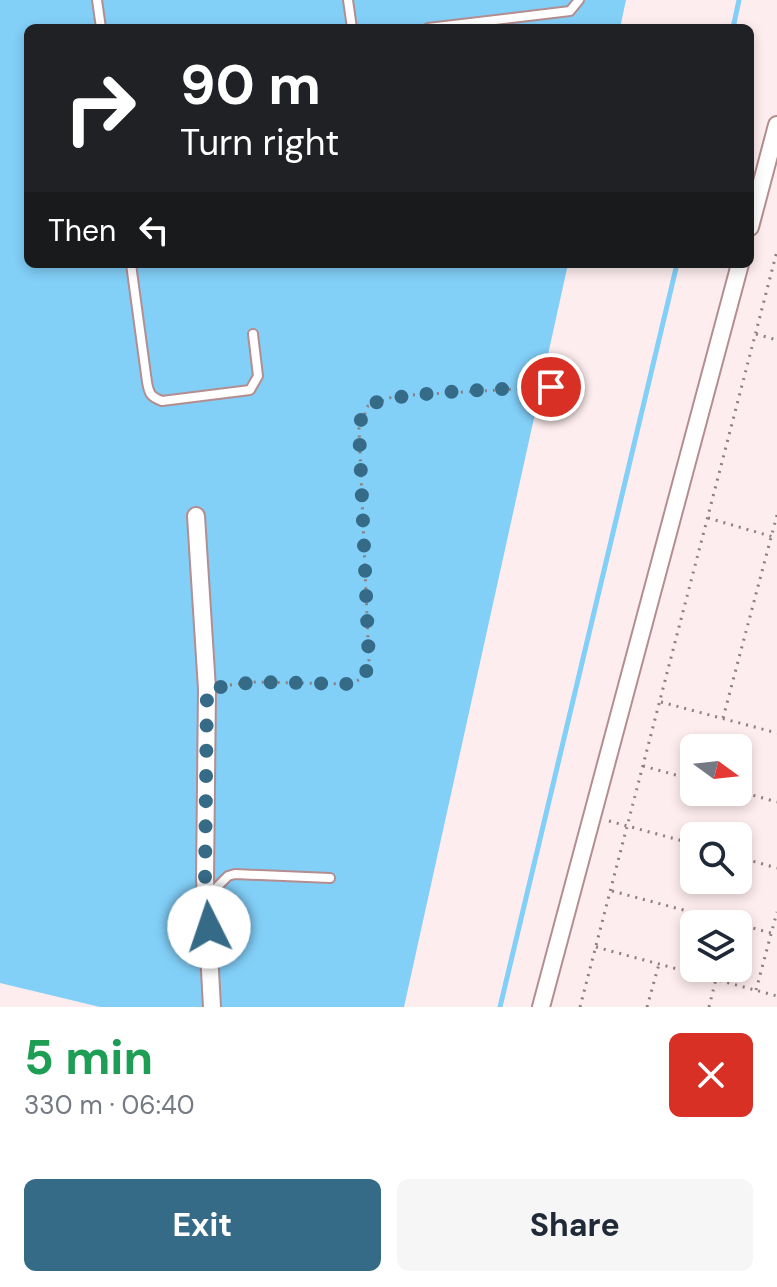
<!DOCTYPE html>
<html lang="en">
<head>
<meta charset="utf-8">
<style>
	:root { --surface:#fff; --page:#f6f6f7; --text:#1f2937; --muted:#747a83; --accent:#366b87 }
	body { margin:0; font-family:"DM Sans",sans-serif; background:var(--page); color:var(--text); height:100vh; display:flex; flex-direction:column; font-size:30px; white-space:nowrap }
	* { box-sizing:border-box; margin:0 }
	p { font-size:26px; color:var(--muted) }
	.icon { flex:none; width:44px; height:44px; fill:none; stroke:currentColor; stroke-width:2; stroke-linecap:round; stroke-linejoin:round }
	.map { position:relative; height:1007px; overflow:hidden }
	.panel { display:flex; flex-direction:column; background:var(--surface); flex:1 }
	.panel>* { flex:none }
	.hud { position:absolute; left:24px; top:24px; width:730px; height:244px; border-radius:12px; box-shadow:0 4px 12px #0003; background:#202124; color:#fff; overflow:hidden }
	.needle { width:52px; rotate:105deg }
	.tools { position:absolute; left:680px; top:734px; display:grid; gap:16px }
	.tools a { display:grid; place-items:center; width:72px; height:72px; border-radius:12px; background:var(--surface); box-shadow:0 4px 12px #0003; font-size:40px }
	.pin { position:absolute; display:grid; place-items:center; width:68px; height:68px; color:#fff; margin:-34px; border:4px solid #fff; border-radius:50%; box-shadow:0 2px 8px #0007 }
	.me { position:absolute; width:88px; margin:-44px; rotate:356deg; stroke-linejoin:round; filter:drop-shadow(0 0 6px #0008) }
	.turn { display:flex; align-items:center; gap:28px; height:168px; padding:0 24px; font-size:36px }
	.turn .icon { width:104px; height:104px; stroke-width:2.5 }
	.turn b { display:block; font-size:56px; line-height:68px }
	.then { display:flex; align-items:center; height:76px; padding:0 24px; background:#0003; gap:16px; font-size:30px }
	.round { display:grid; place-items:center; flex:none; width:84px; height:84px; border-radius:12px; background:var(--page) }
	.overview { display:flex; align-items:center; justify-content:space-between; height:136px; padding:0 24px }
	h1 { font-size:48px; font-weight:700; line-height:60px; color:#1e9e55 }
	.primary-button { display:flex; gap:16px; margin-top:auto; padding:16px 24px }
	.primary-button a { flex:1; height:92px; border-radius:12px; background:var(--accent); color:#fff; font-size:32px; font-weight:700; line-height:92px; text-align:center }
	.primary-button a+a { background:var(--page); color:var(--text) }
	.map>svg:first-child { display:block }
	.water { fill:#82cff8 }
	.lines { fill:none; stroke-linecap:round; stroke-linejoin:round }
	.stream { stroke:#82cff8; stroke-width:5 }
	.service-casing { stroke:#b48d90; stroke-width:12 }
	.minor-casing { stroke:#b48d90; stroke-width:20 }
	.path { stroke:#8d7e7f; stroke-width:3; stroke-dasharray:2 6; stroke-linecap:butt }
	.service { stroke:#fff; stroke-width:8 }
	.minor { stroke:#fff; stroke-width:16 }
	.route { stroke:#366b87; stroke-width:14; stroke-dasharray:0 25.2 }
</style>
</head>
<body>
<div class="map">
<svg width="777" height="1007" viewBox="0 0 777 1007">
	<rect width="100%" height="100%" fill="#feedee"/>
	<path class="water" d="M 0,0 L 626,0 L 620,28 L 28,28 L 28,264 L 568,264 L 404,1007 L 100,1007 L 0,983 Z"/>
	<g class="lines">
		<path class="stream" d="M 733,28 L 739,0
			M 500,1007 L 677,264"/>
		<g class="service-casing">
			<path id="service" d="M 97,0 L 101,28
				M 348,0 L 352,28
				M 428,28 L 570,11 L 579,0
				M 131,264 L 147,382 C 149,394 151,397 162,401 L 250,390 L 258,376 L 253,334
				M 208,896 L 228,876 L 235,874 L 330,878"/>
		</g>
		<g class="minor-casing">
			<path id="minor" d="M 750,227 L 777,125
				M 196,516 L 207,689 L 205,879 L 212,1007
				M 541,1007 L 740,264"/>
		</g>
		<path class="path" d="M 756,334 L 777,340
			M 708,518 L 777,538
			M 222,686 L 255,682 L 351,684 C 362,679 366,675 369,663 L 359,428 L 368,406 L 395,396 L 551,387
			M 661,702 L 777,733
			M 723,718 L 777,515
			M 643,766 L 694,780
			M 738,791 L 777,802
			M 609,821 L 694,844
			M 738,857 L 777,868
			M 612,891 L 736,924
			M 738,924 L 771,933
			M 596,947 L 777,996
			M 756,990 L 777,912
			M 580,1007 L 777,251
			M 647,1007 L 659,964
			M 709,1007 L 716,979"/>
		<use href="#service" class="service"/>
		<use href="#minor" class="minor"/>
	</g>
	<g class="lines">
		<path class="route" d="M 209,927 L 205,879 L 207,689 L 255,682 L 351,684 C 362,679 366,675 369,663 L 359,428 C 361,420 362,411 369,406 C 387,391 520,389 551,387"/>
	</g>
</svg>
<div class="tools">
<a><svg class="needle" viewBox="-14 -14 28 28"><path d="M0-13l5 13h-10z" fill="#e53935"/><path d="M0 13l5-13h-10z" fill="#747a83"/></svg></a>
<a><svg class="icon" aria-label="search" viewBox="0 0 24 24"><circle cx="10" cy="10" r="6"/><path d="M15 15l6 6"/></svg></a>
<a><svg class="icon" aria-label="layers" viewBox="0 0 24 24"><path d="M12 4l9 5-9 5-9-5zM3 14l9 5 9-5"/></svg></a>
</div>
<div class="pin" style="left:551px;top:387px;background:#d93025"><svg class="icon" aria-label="arrive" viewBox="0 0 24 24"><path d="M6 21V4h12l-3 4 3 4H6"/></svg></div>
<svg class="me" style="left:209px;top:927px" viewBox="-20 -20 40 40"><circle r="19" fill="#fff"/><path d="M0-13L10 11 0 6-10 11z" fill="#366b87"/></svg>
<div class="hud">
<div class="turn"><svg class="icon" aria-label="right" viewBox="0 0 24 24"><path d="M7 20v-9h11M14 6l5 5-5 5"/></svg><div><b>90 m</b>Turn right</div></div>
<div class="then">Then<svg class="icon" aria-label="left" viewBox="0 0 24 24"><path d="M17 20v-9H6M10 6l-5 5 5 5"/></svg></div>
</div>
</div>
<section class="panel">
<div class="overview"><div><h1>5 min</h1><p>330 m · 06:40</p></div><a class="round" style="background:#d93025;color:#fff"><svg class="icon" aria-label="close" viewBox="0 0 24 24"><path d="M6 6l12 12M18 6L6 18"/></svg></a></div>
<div class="primary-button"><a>Exit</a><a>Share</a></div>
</section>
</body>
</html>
